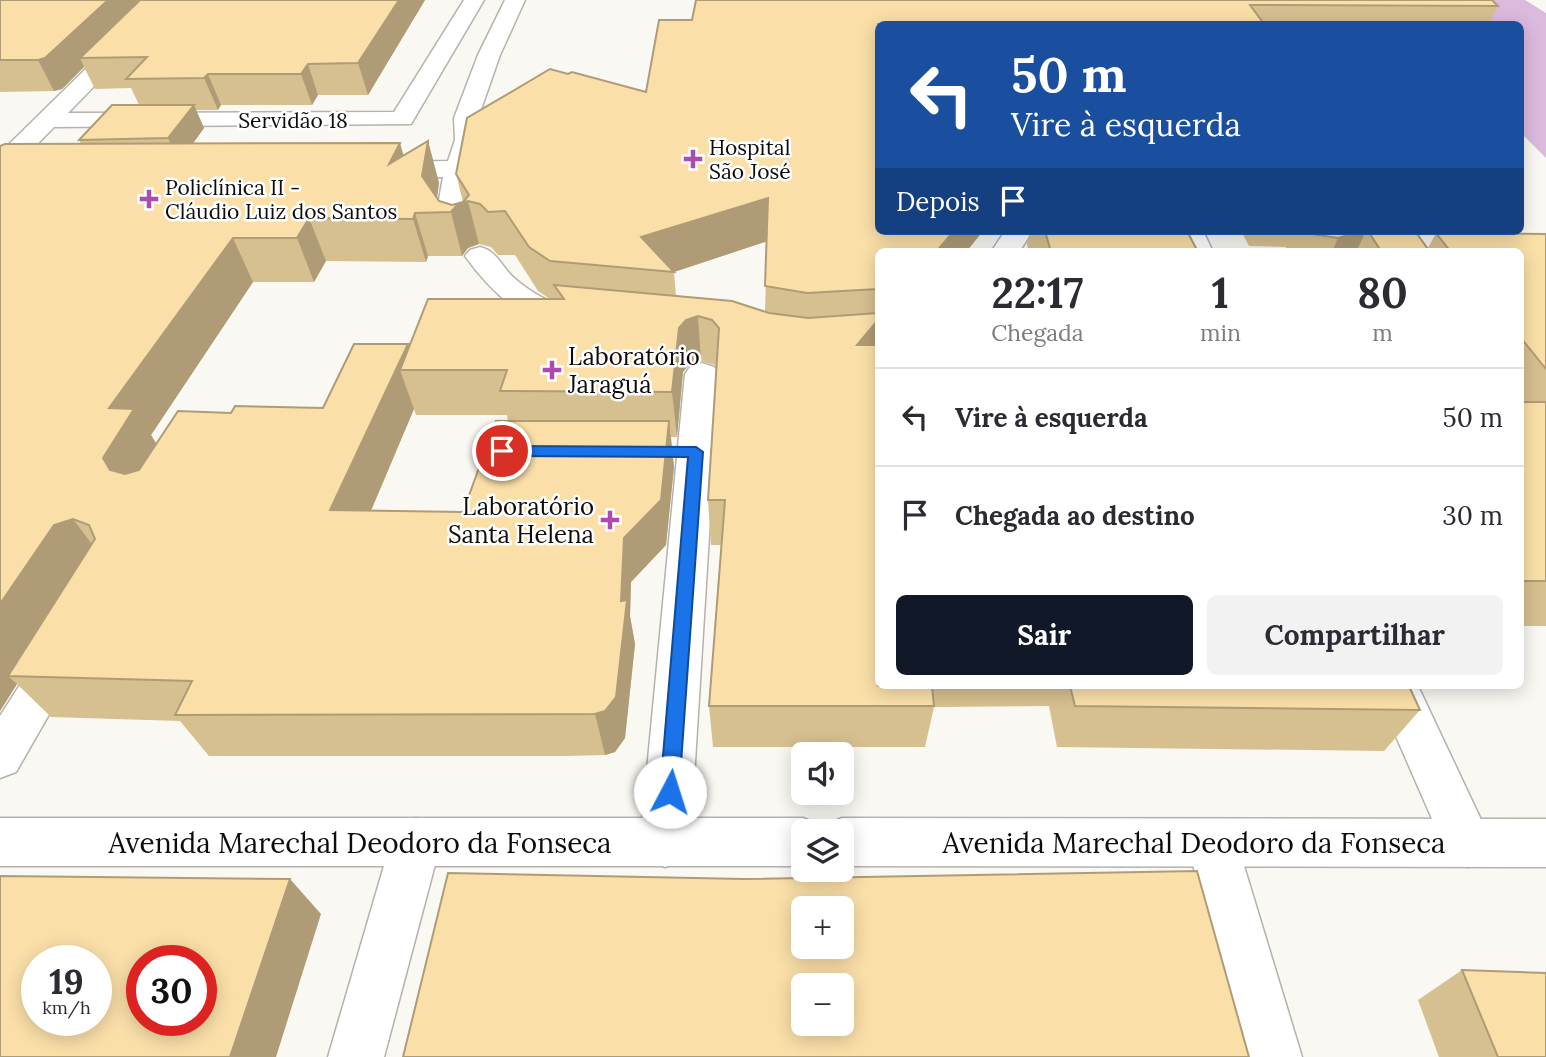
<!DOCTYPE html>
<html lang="pt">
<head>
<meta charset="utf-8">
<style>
	:root { --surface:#fff; --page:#f2f2f3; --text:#2b2b33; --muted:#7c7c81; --line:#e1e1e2; --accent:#111827 }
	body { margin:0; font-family:Lora,serif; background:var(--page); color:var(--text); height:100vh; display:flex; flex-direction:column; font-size:26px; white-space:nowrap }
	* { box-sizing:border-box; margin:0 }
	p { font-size:23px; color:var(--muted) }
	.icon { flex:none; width:38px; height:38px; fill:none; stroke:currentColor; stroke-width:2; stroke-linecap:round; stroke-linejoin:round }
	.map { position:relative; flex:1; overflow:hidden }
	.sheet { position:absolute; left:875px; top:248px; width:649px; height:441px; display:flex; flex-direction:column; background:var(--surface); border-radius:10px; box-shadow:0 4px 18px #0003 }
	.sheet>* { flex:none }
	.guide { position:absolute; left:875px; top:21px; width:649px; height:214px; border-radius:10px; box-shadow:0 4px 18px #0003; background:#1a4fa0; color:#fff; overflow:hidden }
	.fabs { position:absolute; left:791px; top:742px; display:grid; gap:14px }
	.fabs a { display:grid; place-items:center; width:63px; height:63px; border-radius:10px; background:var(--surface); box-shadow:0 4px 18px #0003; font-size:35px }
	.speed { position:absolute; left:21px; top:945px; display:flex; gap:14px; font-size:35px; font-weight:700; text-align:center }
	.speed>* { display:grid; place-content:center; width:91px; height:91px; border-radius:50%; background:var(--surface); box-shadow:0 4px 18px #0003; line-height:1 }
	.speed small { font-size:18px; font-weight:400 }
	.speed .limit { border:10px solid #d22; background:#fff; color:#111 }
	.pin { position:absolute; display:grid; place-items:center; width:60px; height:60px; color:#fff; margin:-30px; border:4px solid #fff; border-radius:50%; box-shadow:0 2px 7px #0007 }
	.me { position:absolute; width:77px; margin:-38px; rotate:5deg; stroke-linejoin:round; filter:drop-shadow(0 0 5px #0008) }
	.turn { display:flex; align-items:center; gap:24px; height:147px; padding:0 21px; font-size:32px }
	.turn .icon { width:91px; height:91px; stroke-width:2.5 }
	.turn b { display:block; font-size:49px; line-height:60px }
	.then { display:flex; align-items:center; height:66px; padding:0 21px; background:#0003; gap:14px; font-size:26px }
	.eta { display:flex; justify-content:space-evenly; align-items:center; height:119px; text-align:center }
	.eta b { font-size:42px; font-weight:700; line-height:49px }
	.primary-button { display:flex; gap:14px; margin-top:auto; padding:14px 21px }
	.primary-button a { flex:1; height:80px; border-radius:10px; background:var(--accent); color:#fff; font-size:28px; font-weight:700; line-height:80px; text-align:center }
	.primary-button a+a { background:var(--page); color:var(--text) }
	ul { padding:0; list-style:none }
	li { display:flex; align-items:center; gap:21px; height:98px; padding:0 21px; border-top:2px solid var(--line) }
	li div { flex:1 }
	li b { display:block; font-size:26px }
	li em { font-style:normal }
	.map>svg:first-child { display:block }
	.green { fill:#dcbade }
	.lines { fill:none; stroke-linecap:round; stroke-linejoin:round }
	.minor-casing { stroke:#b4b2ad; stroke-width:3 }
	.major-casing { stroke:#b4b2ad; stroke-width:3 }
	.minor { fill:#fff; fill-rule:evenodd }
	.major { fill:#fff; fill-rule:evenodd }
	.wall { fill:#d7c090; fill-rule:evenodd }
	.shaded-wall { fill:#af9c76 }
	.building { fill:#fadfa8; stroke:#af9c76; stroke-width:2; fill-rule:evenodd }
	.route { fill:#1a73e8; stroke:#114b97; stroke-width:2 }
	.poi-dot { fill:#ab4ab2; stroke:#fff; stroke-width:2.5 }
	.labels { text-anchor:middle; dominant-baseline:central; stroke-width:5; stroke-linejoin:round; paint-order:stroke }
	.far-street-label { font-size:21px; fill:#0d0c0a; stroke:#fff }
	.far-poi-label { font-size:21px; fill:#0d0c0a; stroke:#fff; text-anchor:start }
	.poi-label { font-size:24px; fill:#0d0c0a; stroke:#fff; text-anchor:start }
	.near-street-label { font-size:28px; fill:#0d0c0a; stroke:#fff }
</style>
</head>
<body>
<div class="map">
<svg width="1546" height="1057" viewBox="0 0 1546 1057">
	<rect width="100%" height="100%" fill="#faf8f3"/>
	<path class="green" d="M 1432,0 L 1525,0 L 1546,13 L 1546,158 L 1521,133 L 1521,24 L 1458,24 Z"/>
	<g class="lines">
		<g class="minor-casing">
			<path id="minor" d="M 156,0 L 178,0 L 68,113 L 394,112 L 464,0 L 484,0 L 411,124 L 54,127 L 9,173 L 0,175 L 0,153 Z
				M 505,0 L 525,0 L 500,55 L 478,118 L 481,140 L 471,169 L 464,217 L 477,237 L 473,243 L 463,246 L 453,243 L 436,217 L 443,177 L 384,178 L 375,176 L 371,170 L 375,164 L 384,162 L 448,161 L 455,140 L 454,118 L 478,55 Z
				M 1005,231 L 1027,231 L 1030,235 L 1019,252 L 991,252 Z
				M 1175,231 L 1203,231 L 1213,252 L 1185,252 Z
				M 480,247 C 497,251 501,266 513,277 C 533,295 556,306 582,312 L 587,319 L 582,326 C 535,337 490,291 465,256 L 470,250 Z
				M 702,363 L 714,367 L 719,374 L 690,843 L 682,860 L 665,867 L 648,860 L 640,843 L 685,374 L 690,367 Z
				M 61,639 L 76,644 L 82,657 L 16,772 L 0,778 L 0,716 L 46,644 Z
				M 1374,686 L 1418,686 L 1492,843 L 1484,860 L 1467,867 L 1450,860 Z
				M 416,818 L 433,825 L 441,842 L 384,1057 L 328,1057 L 391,842 L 399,825 Z
				M 1212,819 L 1229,826 L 1237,843 L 1302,1057 L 1246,1057 L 1187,843 L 1195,826 Z"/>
		</g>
		<g class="major-casing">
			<path id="major" d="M 0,818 L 803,818 L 820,825 L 822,830 L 825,825 L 842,818 L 1546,819 L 1546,867 L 842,866 L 842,831 L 803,831 L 803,866 L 0,866 Z"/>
		</g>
		<use href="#minor" class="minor"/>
		<use href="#major" class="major"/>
	</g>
	<path class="wall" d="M 0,0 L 425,0 L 368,95 L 318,95 L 312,105 L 221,105 L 218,110 L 196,110 L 204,128 L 193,143 L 403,156 L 428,141 L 439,183 L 437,198 L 439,201 L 452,205 L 463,202 L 456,174 L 646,92 L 692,20 L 696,0 L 1498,6 L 1489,24 L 878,24 L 878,231 L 983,231 L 966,252 L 878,252 L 878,686 L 1409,686 L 1420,710 L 1384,751 L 1057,747 L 1049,706 L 934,707 L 925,747 L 713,747 L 709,706 L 721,545 L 711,545 L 708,500 L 716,367 L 715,365 L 701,361 L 689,365 L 683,372 L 677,437 L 671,437 L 674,467 L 666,545 L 631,582 L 630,616 L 635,644 L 625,738 L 615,752 L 605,755 L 566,756 L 209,756 L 180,721 L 51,717 L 17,684 L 0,711 L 0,146 L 81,144 L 79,140 L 139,105 L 131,88 L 95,89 L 84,67 L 62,89 L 54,91 L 0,92 ZM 767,241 L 765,311 L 676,296 L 674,272 ZM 479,244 L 491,247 L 498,255 L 515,255 L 538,291 L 550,299 L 409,348 L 408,344 L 323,408 L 231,413 L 156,444 L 151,435 L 253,282 L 314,282 L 326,261 L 426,262 L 428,256 L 462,256 L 468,248 ZM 414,409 L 416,415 L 507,415 L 508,421 L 463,512 L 371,511 Z
		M 1030,231 L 1187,231 L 1198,252 L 1029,252 L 1027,244 Z
		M 1241,231 L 1415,231 L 1428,248 L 1436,233 L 1546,234 L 1546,626 L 1521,626 L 1521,252 L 1286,252 L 1286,247 L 1249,246 Z
		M 1462,970 L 1546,1057 L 1439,1057 L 1418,1000 Z"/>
	<path class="shaded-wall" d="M 108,0 L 152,0 L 80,58 L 84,67 L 62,89 L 54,91 L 38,60 Z
		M 399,0 L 425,0 L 368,95 L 358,63 Z
		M 308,64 L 318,95 L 312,105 L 301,74 Z
		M 208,74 L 221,105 L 218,110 L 204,78 Z
		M 194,105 L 204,128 L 179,163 L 168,138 Z
		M 428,141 L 439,183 L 435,212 L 422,176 Z
		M 400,143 L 412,185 L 389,164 Z
		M 768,198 L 768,241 L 674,272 L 641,237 Z
		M 468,201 L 479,244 L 468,248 L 462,256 L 451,212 L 457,205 Z
		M 415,213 L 428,256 L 426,262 L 413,219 Z
		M 309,218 L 326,261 L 314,282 L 297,238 Z
		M 954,231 L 983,231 L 966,252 L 936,252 Z
		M 1363,231 L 1366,231 L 1356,252 L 1332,252 L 1338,238 Z
		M 233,238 L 253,282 L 151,435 L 163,454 L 141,515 L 103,458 L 109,408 Z
		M 698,316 L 701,361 L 689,365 L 683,372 L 677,437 L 672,392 L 679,328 L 686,320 Z
		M 878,320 L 878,360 L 857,345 Z
		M 408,344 L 417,370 L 400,370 L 414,409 L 352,555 L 330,510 Z
		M 669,421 L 674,467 L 666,545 L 631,582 L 630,616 L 635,644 L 625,738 L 615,752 L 605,755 L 595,714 L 621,601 L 624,538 Z
		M 73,519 L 107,564 L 8,676 L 17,684 L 0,711 L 0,604 L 54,525 Z
		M 290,879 L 321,914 L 276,1057 L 230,1057 Z"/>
	<path class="building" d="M 0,0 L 108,0 L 45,58 L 38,60 L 0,60 Z
		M 140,0 L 399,0 L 358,63 L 308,64 L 301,74 L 208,74 L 204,78 L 126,79 L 147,57 L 80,58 Z
		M 696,0 L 1492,0 L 1498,6 L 1250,5 L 1264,24 L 878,24 L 878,231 L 954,231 L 936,252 L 878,252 L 878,289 L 807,293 L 765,286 L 768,198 L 641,237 L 674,272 L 550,261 L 529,247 L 505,211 L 488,212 L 480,204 L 468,201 L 457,205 L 451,212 L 415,213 L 413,219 L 309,218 L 297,238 L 233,238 L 109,408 L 134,409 L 103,458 L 110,470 L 125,474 L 139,470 L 178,411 L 231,413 L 235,406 L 323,408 L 354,344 L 408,344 L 330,510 L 463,512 L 496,421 L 669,421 L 661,500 L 624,538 L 621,601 L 627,600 L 616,697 L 605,711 L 595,714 L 175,715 L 192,681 L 8,676 L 95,539 L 89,525 L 73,519 L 54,525 L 0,604 L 0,146 L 5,144 L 400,143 L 389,164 L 428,141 L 422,176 L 439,201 L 452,205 L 463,202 L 469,195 L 456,174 L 467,118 L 550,69 L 568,74 L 572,72 L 646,92 L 659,20 L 692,20 Z
		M 112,105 L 194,105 L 168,138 L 79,140 Z
		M 1045,231 L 1187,231 L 1198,252 L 1051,252 Z
		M 1305,231 L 1363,231 L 1338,238 L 1305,233 Z
		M 1368,231 L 1415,231 L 1430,252 L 1381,251 Z
		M 1436,233 L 1546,234 L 1546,369 L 1521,338 L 1521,252 L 1451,252 Z
		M 554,285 L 732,301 L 769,313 L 808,318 L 878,313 L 878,320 L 857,345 L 878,345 L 878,686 L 932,686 L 934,706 L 709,706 L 725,500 L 708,500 L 719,328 L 712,320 L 698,316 L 686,320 L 679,328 L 672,392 L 500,391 L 507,370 L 400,370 L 428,299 L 564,299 Z
		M 1521,402 L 1546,402 L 1546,581 L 1521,581 Z
		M 1070,686 L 1409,686 L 1420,710 L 1075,706 Z
		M 1197,871 L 1249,1057 L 403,1057 L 448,873 L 744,879 ZM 803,908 L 842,908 L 842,947 L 803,947 ZM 803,985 L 842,985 L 842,1024 L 803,1024 Z
		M 0,876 L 290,879 L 230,1057 L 0,1057 ZM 37,961 L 96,961 L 96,1020 L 37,1020 ZM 142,961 L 201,961 L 201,1020 L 142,1020 Z
		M 1462,970 L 1546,973 L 1546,1057 L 1498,1057 Z"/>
	<path class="route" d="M 502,446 L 696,447 L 703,452 L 679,792 L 677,799 L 670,801 L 663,799 L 660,792 L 688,457 L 502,456 L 495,451 Z"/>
	<g class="poi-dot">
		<path d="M689.5 148.5h7v7h7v7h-7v7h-7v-7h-7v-7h7z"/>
		<path d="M145.5 188.5h7v7h7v7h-7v7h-7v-7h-7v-7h7z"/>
		<path d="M548.5 359.5h7v7h7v7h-7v7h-7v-7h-7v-7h7z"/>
		<path d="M606.5 509.5h7v7h7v7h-7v7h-7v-7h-7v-7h7z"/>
	</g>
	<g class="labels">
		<g class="far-street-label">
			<text x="293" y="120">Servidão 18</text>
		</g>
		<g class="far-poi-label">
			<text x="709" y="147">Hospital<tspan x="709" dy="24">São José</tspan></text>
			<text x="165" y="187">Policlínica II -<tspan x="165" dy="24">Cláudio Luiz dos Santos</tspan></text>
		</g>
		<g class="poi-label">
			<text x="568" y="356">Laboratório<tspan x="568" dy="28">Jaraguá</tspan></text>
			<text x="594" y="506" text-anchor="end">Laboratório<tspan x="594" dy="28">Santa Helena</tspan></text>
		</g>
		<g class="near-street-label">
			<text x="360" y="843">Avenida Marechal Deodoro da Fonseca</text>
			<text x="1194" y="843">Avenida Marechal Deodoro da Fonseca</text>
		</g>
	</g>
</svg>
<div class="fabs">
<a><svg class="icon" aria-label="sound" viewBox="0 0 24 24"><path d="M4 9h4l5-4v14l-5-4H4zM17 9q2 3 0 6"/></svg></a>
<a><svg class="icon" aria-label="layers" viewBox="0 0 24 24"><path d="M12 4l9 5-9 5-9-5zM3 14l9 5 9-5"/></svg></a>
<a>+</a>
<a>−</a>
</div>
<div class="speed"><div>19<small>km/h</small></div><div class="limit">30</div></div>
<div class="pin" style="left:502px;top:451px;background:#d93025"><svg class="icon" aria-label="arrive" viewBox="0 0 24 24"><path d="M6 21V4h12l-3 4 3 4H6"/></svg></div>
<svg class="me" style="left:670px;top:792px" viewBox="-20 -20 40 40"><circle r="19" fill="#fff"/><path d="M0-13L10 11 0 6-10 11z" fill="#1a73e8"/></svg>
<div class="guide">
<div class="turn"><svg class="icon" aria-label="left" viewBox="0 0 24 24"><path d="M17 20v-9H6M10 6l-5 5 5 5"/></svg><div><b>50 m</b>Vire à esquerda</div></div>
<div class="then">Depois<svg class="icon" aria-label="arrive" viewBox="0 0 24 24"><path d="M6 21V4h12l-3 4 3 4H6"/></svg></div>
</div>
<section class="sheet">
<div class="eta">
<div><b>22:17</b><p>Chegada</p></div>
<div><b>1</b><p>min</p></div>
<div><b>80</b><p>m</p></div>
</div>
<ul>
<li><svg class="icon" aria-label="left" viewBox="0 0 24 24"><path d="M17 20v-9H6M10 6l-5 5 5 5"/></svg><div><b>Vire à esquerda</b></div><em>50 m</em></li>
<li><svg class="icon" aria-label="arrive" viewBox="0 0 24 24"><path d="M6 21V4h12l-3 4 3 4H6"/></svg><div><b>Chegada ao destino</b></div><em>30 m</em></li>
</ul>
<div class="primary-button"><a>Sair</a><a>Compartilhar</a></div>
</section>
</div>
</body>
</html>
